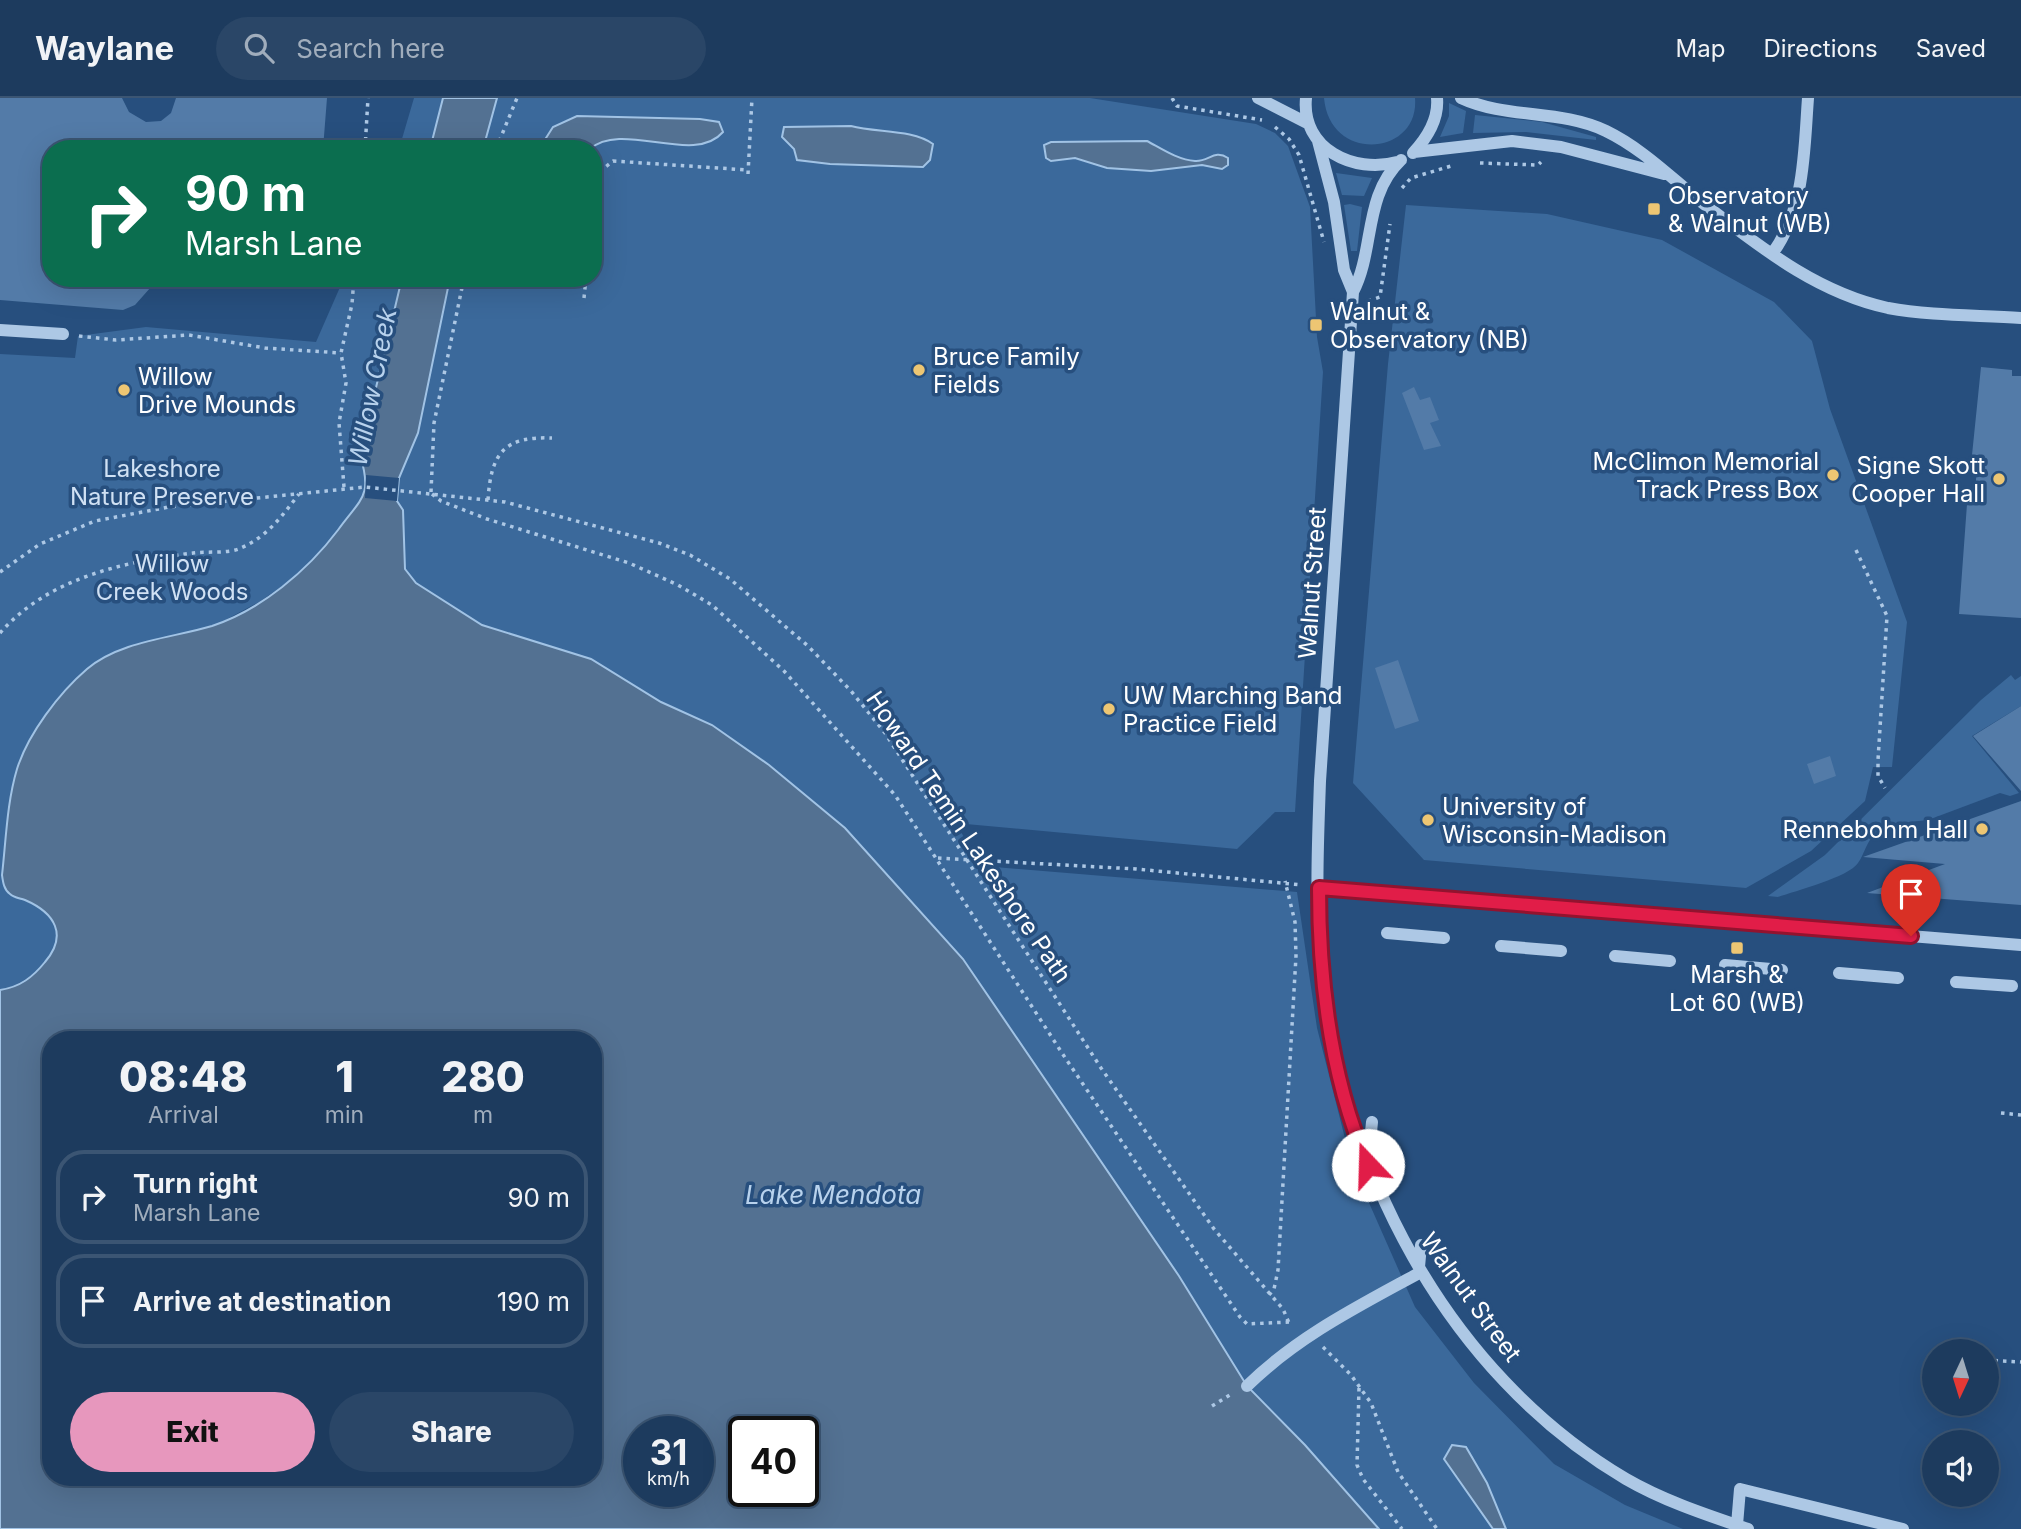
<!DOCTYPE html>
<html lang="en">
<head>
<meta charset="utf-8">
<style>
	:root { --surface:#1d3b5e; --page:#2a4667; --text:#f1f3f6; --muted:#a0adbc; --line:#3b5573; --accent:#e797bd }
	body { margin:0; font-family:Inter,sans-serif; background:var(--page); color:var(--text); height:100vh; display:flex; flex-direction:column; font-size:26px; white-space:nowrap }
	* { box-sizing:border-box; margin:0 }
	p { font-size:23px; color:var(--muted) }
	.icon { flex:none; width:38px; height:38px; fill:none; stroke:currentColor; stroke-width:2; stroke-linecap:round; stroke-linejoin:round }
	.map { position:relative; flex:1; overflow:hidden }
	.drawer { position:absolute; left:42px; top:933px; width:560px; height:455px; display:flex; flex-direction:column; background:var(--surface); border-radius:28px; box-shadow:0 7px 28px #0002,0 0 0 2px var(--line) }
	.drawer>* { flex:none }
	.top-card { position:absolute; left:42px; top:42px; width:560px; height:147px; border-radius:28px; box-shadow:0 7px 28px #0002,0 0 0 2px var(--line); background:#0b6e4f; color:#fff; overflow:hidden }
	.needle { width:46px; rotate:184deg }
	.controls { position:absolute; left:1922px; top:1241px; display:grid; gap:14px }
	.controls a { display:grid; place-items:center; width:77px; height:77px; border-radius:50%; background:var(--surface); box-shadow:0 7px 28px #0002,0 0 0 2px var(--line); font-size:35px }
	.speed { position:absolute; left:623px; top:1318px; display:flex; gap:14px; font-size:35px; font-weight:700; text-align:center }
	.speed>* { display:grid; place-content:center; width:91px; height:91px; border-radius:50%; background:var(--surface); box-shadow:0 7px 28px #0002,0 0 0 2px var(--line); line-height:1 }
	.speed small { font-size:18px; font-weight:400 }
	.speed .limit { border:4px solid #111; border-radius:10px; background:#fff; color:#111 }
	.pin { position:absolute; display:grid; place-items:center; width:60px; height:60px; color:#fff; margin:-72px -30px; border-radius:50% 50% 50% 0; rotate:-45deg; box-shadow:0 0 7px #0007 }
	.pin .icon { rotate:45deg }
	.me { position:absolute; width:77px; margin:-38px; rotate:339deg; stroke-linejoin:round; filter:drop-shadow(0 0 5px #0008) }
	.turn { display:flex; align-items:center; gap:24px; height:147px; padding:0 28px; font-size:32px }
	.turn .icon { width:91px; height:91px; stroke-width:2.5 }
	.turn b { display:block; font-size:49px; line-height:60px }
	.eta { display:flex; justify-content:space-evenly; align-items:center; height:119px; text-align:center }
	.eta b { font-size:42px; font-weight:800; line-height:49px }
	.primary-button { display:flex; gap:14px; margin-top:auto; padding:14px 28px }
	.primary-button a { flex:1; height:80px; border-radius:42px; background:var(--accent); color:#111; font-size:28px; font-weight:800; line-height:80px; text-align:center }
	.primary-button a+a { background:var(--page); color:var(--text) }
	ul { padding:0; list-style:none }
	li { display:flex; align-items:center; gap:21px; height:94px; margin:0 14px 10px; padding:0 14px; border:4px solid var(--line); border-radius:28px }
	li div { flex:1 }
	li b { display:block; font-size:26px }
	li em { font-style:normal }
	header { display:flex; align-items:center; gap:42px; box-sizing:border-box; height:98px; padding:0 35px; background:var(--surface); border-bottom:2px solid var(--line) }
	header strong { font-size:33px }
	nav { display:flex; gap:38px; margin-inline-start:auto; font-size:24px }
	.search { width:490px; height:63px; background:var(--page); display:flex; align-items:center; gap:18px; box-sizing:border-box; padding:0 24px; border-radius:38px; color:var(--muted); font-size:26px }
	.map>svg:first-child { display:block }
	.green { fill:#3b699b }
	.water { fill:#537192; stroke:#a1c3e5; stroke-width:2; fill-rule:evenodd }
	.pier { fill:#274f7e }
	.building { fill:#537ba8 }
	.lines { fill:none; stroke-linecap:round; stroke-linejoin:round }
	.path { stroke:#adc8e5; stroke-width:3.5; stroke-dasharray:3.5 5; stroke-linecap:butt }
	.minor { stroke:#adc8e5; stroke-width:12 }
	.route-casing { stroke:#92132f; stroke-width:18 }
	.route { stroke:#e11d48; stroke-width:12 }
	.poi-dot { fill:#edc673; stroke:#274f7e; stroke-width:2.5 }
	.labels { text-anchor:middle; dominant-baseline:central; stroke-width:7; stroke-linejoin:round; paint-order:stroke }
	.poi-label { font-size:24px; fill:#fff; stroke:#274f7e; text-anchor:start }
	.park-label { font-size:24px; fill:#d0e1f4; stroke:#274f7e }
	.street-label { font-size:24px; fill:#fff; stroke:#274f7e }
	.water-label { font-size:26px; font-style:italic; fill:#b8d2ed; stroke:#274f7e }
</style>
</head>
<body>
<header>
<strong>Waylane</strong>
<div class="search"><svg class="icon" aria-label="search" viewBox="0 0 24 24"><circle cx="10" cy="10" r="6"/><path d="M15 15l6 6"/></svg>Search here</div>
<nav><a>Map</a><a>Directions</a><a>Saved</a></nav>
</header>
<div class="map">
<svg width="2021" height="1431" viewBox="0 0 2021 1431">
	<rect width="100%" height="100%" fill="#274f7e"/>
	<path class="green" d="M 414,0 L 1090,0 L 1256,26 L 1275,35 L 1288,48 L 1310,109 L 1317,239 L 1323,274 L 1295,714 L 1275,714 L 1237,751 L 955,725 L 983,768 L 1297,794 L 1317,930 L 1351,1064 L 1415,1209 L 1474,1285 L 1554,1366 L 1625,1407 L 1683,1431 L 1379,1431 L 1247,1288 L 1179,1178 L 963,861 L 845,730 L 769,667 L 712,627 L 661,604 L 591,561 L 482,527 L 416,485 L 405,471 L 403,412 L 325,450 L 297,478 L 259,504 L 216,527 L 89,570 L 59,602 L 15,799 C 30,804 54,814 58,830 C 66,858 23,888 0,892 L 0,256 L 75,260 L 78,238 L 146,229 L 316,244 L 344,180 L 593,180 L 593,51 L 399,51 Z
		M 1324,0 L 1415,0 C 1420,58 1330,66 1324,0 Z
		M 1449,5 L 1466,13 L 1463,35 L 1440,39 L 1449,18 Z
		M 1475,17 L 1542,24 L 1596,39 L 1596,42 L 1526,34 L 1473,35 Z
		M 1336,75 L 1372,80 L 1364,98 L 1342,97 Z
		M 1350,106 L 1362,109 L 1357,153 L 1351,153 L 1344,107 Z
		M 1406,107 L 1547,116 L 1662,142 L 1774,204 L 1812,243 L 1830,311 L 1907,524 L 1892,669 L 1873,669 L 1865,703 L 1811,753 L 1746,790 L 1424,762 L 1353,685 L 1388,266 Z
		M 2011,577 L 2015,582 L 2021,578 L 2021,608 L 1972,638 L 2019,695 L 2010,698 L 2000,695 L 1928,722 L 1909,724 L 1897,733 L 1877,734 C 1866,743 1865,755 1858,765 C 1849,779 1795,793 1778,799 L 1768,798 L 1825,757 L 1981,602 Z"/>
	<path class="water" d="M 443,0 L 497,0 L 483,51 L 430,51 Z
		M 577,18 L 700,21 L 719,24 L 723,34 C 694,68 622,22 590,51 L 539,51 L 553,29 Z
		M 851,28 C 877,35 912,31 933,46 L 930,62 L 923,69 L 830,66 L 797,62 L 794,51 L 782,39 L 784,29 Z
		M 1147,43 C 1162,51 1178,62 1195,63 C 1209,64 1214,51 1228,60 L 1228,67 L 1222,71 L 1202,67 L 1151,73 L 1107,70 L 1075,60 L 1051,63 L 1046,60 L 1044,47 L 1051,44 Z
		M 402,180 L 450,180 L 418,335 L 399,380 L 397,403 L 403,412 L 405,471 L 416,485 L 482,527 L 591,561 L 661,604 L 712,627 L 769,667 L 845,730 L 963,861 L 1179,1178 L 1247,1288 L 1305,1347 L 1379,1431 L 0,1431 L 0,892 C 20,889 33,879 45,864 C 68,837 55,815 25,802 C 20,800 14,800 10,796 C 4,792 3,784 2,777 C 6,742 7,704 17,671 C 28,636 59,595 87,571 C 120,543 172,540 212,528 C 261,512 308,472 338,432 C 361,400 373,399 360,357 ZM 51,942 L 593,942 L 593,1379 L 51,1379 ZM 639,1334 L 698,1334 L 698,1393 L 639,1393 ZM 744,1334 L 803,1334 L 803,1393 L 744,1393 Z
		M 1452,1347 L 1466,1349 L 1487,1385 L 1506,1431 L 1493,1431 L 1444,1361 Z"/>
	<path class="pier" d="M 366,377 L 399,380 L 397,403 L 365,400 Z"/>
	<path class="building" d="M 0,0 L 122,0 L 129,14 L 146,24 L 161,23 L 171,15 L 176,0 L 327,0 L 323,51 L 51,51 L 51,180 L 159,180 L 135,207 L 123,212 L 0,202 Z
		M 1981,269 L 2012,272 L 2012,278 L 2021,278 L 2021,520 L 1959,516 L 1967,406 L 1974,406 L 1978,357 L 1972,357 Z
		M 1414,289 L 1420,302 L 1430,299 L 1439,322 L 1430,325 L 1441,348 L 1424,352 L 1402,295 Z
		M 1398,562 L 1419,623 L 1395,631 L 1375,570 Z
		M 2021,608 L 2021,693 L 1973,638 Z
		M 1830,658 L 1836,678 L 1814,686 L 1807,666 Z
		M 2021,703 L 2021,807 L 1867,795 L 1945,766 L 1863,759 Z"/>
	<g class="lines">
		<path class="path" d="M 1172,0 L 1177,8 L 1262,22
			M 1275,29 L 1289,41 L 1299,57 L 1324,144
			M 365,51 L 368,0
			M 496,51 L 517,0
			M 1480,65 L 1538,67 L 1541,64
			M 748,76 L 752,0
			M 593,79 L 613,63 L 748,72
			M 1402,90 L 1411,80 L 1451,68
			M 584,200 L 586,180
			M 1368,203 L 1380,199 L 1390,126
			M 79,238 L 116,242 L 189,237 L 265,250 L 341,255
			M 344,389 L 339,325 L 346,285 L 341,255 L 352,206 L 354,180
			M 431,394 L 434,325 L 464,180
			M 432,396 L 441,403 L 487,421 L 629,465 L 678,487 L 712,507 L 784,573 L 895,697 L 1062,955 L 1240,1219 L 1247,1226 L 1289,1224
			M 488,402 C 491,355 504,338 552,340
			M 1856,452 L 1887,518 L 1878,662 L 1878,678 L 1885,690
			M 0,474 L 40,446 L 95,423 L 169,409 L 365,389 L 505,404 L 659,445 L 690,457 L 730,481 L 808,548 L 851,593 L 885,635 L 1101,970 L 1214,1131 L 1283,1211 L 1289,1225
			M 0,535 C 48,480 123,464 193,455 C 208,453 228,456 241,450 C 268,438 282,418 299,396
			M 938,760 L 1136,771 L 1302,787
			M 2001,1015 L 2021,1017
			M 1269,1197 L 1274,1191 L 1278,1172 L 1296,858 L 1295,824 L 1285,783
			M 1323,1249 L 1351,1277 L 1371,1305 L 1398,1374 L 1437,1431
			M 1986,1262 L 2021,1264
			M 1359,1290 L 1357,1367 L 1363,1381 L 1402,1431
			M 1212,1308 L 1233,1295"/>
		<path class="minor" d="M 1258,0 L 1309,26
			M 1306,0 C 1301,51 1354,76 1397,64
			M 1461,0 C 1506,21 1560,11 1606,33 C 1645,52 1674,83 1708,109 C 1763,151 1818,195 1888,210 C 1931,218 1977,217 2021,220
			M 1318,43 L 1334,104 L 1344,172 L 1353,194
			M 1414,54 L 1512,43 L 1561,49 L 1664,76
			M 1413,55 C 1427,40 1439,22 1437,0
			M 1401,62 C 1363,98 1375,152 1353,194 L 1320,683 C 1318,742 1315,803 1321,862 C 1339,1066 1445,1274 1626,1381 C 1664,1403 1707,1417 1748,1431
			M 1772,156 C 1805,111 1804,54 1808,0
			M 0,232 L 63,236
			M 1319,790 L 2021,847
			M 1387,835 L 1444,840
			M 1501,848 L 1561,853
			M 1615,858 L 1670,863
			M 1725,867 L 1782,872
			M 1839,875 L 1898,880
			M 1956,884 L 2012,888
			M 1368,1065 L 1372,1024
			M 1419,1169 L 1421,1147
			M 1247,1288 C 1298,1238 1359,1208 1421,1174
			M 1737,1427 L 1740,1391 L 1903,1431"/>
	</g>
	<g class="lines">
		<g class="route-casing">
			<path id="route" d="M 1368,1067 C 1331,982 1319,883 1319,790 L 1911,838"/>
		</g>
		<use href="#route" class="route"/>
	</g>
	<g class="poi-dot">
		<rect x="1647" y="104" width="14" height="14" rx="3.5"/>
		<rect x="1309" y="220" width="14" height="14" rx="3.5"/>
		<circle cx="919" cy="272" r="7"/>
		<circle cx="124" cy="292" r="7"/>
		<circle cx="1833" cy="377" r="7"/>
		<circle cx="1999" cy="381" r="7"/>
		<circle cx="1109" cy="611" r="7"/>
		<circle cx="1428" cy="722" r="7"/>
		<circle cx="1982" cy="731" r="7"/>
		<rect x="1730" y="843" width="14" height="14" rx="3.5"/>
	</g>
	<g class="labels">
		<g class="poi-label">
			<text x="1668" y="97">Observatory<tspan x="1668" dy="28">&amp; Walnut (WB)</tspan></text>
			<text x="1330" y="213">Walnut &amp;<tspan x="1330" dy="28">Observatory (NB)</tspan></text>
			<text x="933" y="258">Bruce Family<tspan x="933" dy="28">Fields</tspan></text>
			<text x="138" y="278">Willow<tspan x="138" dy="28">Drive Mounds</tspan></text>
			<text x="1819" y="363" text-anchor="end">McClimon Memorial<tspan x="1819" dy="28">Track Press Box</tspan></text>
			<text x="1985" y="367" text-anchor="end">Signe Skott<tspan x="1985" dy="28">Cooper Hall</tspan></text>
			<text x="1123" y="597">UW Marching Band<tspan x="1123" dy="28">Practice Field</tspan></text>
			<text x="1442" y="708">University of<tspan x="1442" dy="28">Wisconsin-Madison</tspan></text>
			<text x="1968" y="731" text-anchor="end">Rennebohm Hall</text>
			<text x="1737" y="876" text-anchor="middle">Marsh &amp;<tspan x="1737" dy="28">Lot 60 (WB)</tspan></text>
		</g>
		<g class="park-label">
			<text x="162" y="370">Lakeshore<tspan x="162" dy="28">Nature Preserve</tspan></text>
			<text x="172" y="465">Willow<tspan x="172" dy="28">Creek Woods</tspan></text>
		</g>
		<g class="street-label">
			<text transform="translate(1312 485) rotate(-86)">Walnut Street</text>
			<text transform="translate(969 739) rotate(56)">Howard Temin Lakeshore Path</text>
			<text transform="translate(1471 1199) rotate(54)">Walnut Street</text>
		</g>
		<g class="water-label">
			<text transform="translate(372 289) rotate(-79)">Willow Creek</text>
			<text x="833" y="1096">Lake Mendota</text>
		</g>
	</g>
</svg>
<div class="controls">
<a><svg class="needle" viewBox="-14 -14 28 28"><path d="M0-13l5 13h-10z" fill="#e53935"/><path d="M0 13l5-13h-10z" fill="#a0adbc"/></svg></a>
<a><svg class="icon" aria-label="sound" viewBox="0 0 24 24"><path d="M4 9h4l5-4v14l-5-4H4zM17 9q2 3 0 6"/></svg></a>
</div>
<div class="speed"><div>31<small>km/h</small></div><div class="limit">40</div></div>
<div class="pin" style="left:1911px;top:838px;background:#d93025"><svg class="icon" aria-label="arrive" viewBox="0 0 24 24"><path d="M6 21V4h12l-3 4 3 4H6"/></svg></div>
<svg class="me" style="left:1368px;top:1067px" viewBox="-20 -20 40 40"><circle r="19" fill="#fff"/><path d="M0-13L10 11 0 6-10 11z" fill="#e11d48"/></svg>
<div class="top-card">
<div class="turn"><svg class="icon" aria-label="right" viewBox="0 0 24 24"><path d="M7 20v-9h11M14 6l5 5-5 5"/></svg><div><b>90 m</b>Marsh Lane</div></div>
</div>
<section class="drawer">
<div class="eta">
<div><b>08:48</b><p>Arrival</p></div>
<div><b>1</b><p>min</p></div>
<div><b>280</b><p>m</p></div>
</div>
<ul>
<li><svg class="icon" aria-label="right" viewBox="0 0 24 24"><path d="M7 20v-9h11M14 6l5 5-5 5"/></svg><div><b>Turn right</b><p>Marsh Lane</p></div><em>90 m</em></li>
<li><svg class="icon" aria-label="arrive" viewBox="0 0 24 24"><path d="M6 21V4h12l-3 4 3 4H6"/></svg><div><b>Arrive at destination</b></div><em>190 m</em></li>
</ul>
<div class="primary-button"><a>Exit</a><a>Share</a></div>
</section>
</div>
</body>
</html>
